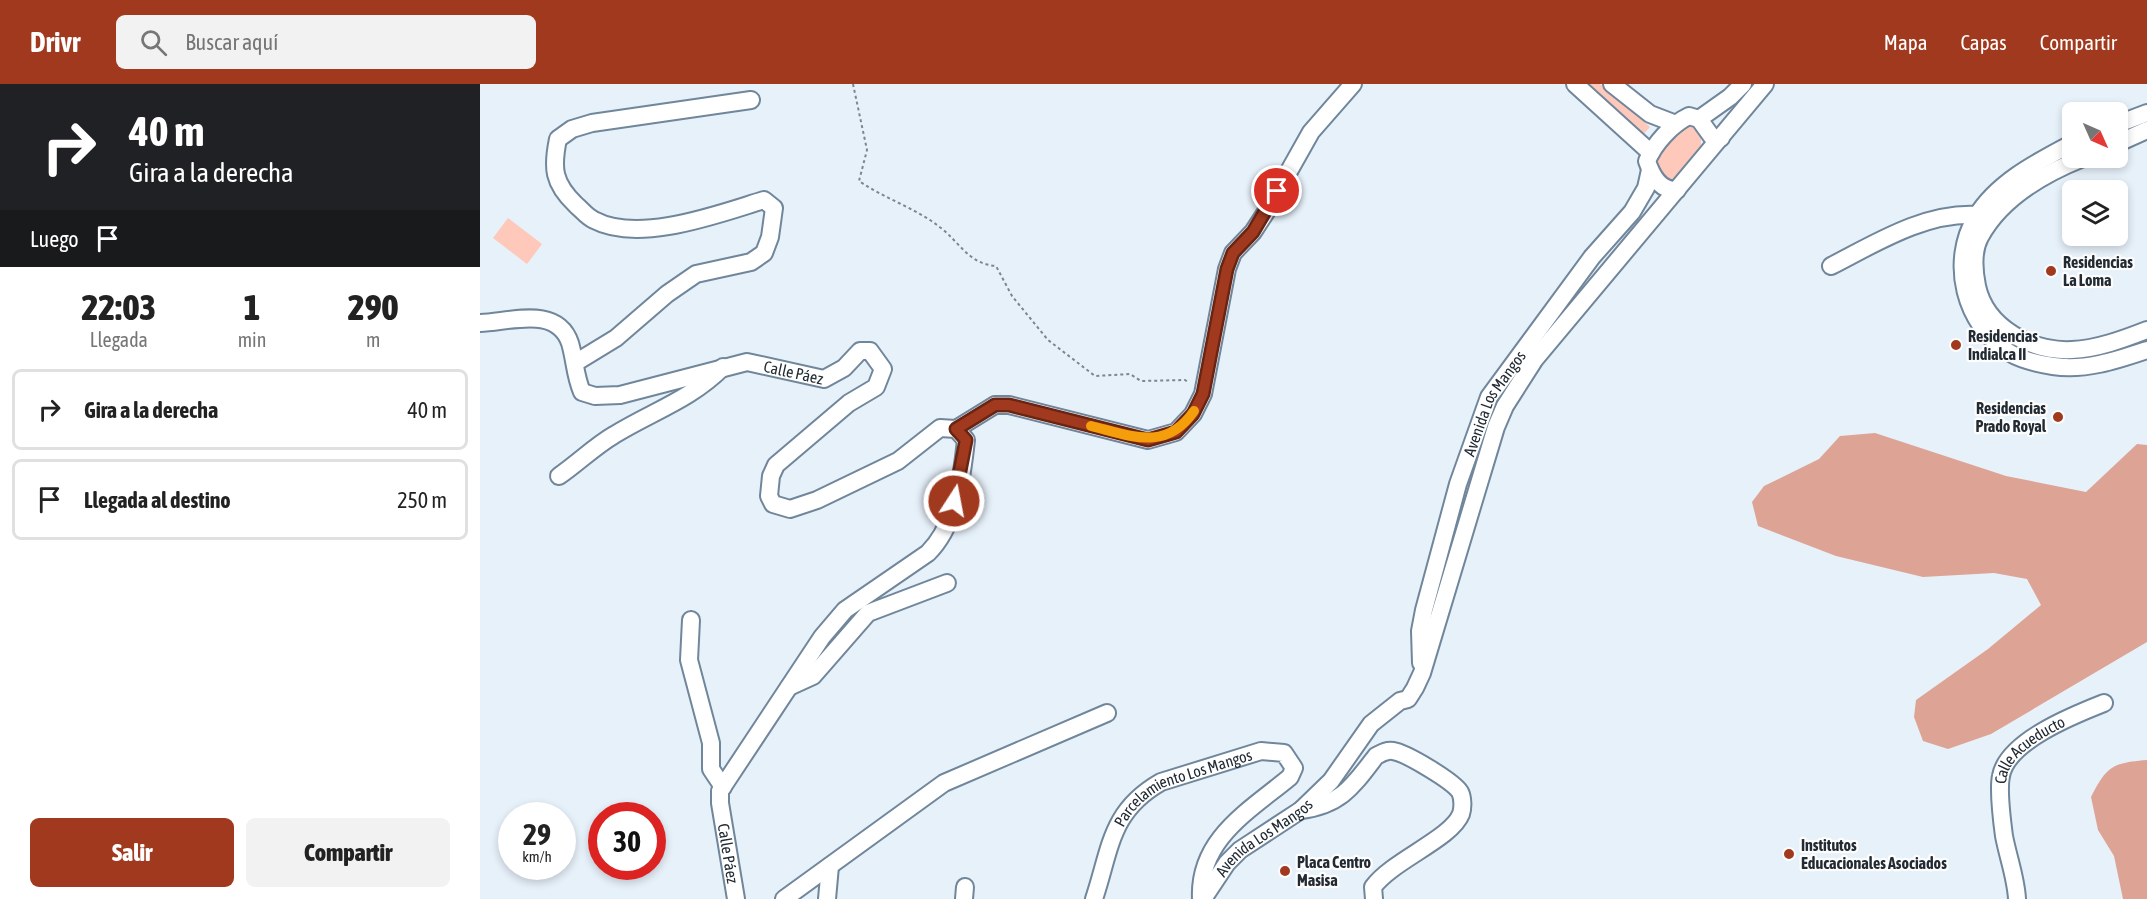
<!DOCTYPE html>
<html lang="es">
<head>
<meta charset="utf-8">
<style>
	:root { --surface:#fff; --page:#f2f2f2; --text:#222; --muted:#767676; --line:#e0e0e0; --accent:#a1391e }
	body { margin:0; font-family:"Asap Condensed",sans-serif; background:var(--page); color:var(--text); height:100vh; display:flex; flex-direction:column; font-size:22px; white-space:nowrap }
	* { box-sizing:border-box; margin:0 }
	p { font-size:20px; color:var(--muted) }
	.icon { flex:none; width:33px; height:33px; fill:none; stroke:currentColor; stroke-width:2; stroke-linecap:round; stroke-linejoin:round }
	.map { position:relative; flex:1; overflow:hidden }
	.details { display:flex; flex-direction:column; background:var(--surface); width:480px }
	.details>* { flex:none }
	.guide { background:#202124; color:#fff; overflow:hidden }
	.needle { width:39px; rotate:135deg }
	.controls { position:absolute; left:1582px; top:18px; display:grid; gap:12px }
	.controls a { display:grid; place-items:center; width:66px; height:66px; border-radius:9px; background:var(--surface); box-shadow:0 3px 9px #0003; font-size:30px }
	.speed { position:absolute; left:18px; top:718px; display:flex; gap:12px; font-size:30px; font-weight:700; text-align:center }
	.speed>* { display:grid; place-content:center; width:78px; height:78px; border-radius:50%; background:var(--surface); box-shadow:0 3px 9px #0003; line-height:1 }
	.speed small { font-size:15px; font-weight:400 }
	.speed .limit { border:9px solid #d22; background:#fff; color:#111 }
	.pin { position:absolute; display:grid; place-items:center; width:51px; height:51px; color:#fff; margin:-26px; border:3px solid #fff; border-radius:50%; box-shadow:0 2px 6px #0007 }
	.me { position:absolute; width:66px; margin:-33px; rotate:11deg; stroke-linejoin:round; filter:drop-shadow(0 0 4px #0008) }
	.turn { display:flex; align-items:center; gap:21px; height:126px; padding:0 30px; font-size:27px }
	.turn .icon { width:78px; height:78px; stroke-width:2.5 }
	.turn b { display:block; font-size:42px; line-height:51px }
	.then { display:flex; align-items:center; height:57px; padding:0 30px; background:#0003; gap:12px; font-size:22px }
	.eta { display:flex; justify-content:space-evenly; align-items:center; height:102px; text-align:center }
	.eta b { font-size:36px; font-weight:800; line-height:42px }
	.button { display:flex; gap:12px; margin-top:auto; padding:12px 30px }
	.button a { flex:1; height:69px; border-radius:9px; background:var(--accent); color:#fff; font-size:24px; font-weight:800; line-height:69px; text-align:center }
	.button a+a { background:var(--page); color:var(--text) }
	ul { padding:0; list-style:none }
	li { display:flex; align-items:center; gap:18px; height:81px; margin:0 12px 9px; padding:0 18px; border:3px solid var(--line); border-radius:9px }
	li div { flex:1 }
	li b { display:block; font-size:22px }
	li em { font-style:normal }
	header { display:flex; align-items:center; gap:36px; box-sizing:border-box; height:84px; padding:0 30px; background:var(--accent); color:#fff }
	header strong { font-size:28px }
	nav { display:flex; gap:33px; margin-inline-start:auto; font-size:21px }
	.search { width:420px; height:54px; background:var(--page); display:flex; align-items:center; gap:15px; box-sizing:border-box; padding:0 21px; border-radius:9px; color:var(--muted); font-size:22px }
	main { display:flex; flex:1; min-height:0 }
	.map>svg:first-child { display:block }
	.green { fill:#fec8ba }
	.forest { fill:#dda495 }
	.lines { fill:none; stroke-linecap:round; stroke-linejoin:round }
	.minor-casing { stroke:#70869b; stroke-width:20 }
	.path { stroke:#7d868f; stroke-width:2; stroke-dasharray:3 3; stroke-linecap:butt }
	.minor { stroke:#fff; stroke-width:16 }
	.route-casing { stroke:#692514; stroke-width:15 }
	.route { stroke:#a1391e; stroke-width:10 }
	.slow { stroke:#f59e0b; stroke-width:10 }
	.poi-dot { fill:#a1391e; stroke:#fdfdfd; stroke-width:2 }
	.labels { text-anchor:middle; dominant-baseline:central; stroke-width:4.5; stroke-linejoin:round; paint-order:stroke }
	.poi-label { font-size:16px; font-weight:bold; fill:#222b33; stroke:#fdfdfd; text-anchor:start }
	.street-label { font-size:16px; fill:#222b33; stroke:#fdfdfd }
</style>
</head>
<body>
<header>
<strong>Drivr</strong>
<div class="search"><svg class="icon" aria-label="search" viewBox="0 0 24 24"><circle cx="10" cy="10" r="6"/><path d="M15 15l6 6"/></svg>Buscar aquí</div>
<nav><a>Mapa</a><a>Capas</a><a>Compartir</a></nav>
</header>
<main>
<section class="details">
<div class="guide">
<div class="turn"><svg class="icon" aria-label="right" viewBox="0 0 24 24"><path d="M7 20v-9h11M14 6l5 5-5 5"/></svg><div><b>40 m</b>Gira a la derecha</div></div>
<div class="then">Luego<svg class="icon" aria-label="arrive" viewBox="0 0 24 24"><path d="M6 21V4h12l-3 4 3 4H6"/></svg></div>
</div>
<div class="eta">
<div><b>22:03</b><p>Llegada</p></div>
<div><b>1</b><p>min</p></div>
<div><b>290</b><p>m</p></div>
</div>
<ul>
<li><svg class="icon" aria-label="right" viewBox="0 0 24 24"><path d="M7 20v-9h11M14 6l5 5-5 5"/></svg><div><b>Gira a la derecha</b></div><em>40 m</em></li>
<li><svg class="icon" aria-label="arrive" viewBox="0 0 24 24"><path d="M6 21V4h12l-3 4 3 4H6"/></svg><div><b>Llegada al destino</b></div><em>250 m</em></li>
</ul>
<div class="button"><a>Salir</a><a>Compartir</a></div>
</section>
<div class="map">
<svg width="1667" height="815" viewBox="0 0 1667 815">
	<rect width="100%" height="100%" fill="#e7f1fa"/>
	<path class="green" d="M 1101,0 L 1120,0 L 1170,43 L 1159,55 Z
		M 1201,43 L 1213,43 L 1221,48 L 1221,61 L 1193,95 L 1185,96 L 1172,77 Z
		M 28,134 L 62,160 L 47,180 L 13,154 Z"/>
	<path class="forest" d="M 1395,349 L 1526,392 L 1606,408 L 1657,360 L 1667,361 L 1667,558 L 1511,650 L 1468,665 L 1443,657 L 1434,633 L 1436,616 L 1508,565 L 1561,521 L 1547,495 L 1514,489 L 1443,493 L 1356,472 L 1278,442 L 1272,418 L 1284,402 L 1339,375 L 1360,352 Z
		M 1667,676 L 1667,815 L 1643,815 L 1634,772 L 1618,746 L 1611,713 C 1627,682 1632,679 1667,676 Z"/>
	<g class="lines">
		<g class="minor-casing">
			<g id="minor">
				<path d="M 1095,0 L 1171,69"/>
				<path d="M 1132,0 L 1170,30 L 1196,40"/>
				<path d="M 1219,35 L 1250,13 L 1263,0"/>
				<path d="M 1638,40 L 1667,29"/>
				<path d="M 1593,59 C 1559,77 1517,98 1496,133 C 1469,178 1484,241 1530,269 C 1542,276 1560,280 1573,282 C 1605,287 1637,276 1667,266"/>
				<path d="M 1638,59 L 1667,46"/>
				<path d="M 1603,74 C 1563,90 1521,114 1500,153 C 1492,168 1494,187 1497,202 C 1506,244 1552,268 1592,266 C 1617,265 1644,255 1667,246"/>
				<path d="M 1197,106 C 1180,107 1172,92 1167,77 C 1174,60 1192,40 1209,32 L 1219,35 L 1232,53 L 1241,54"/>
				<path d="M 1351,182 C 1396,159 1445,128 1497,131"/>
				<path id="s1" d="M 0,239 C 30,238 77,221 90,259 C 95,276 95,292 102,308 L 115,312 L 140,311 L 267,278 L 344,295 L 364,284 L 380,267 L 390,267 L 403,285 L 396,303 L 369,319 L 296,381 L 291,392 L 289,412 L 293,420 L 310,425 L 337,416 L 418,377 L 460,344 L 476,345 L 486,356 C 482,394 476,441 448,469 L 365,526 L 342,553 L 240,707 L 240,719 L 256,815"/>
				<path d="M 95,279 L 136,254 L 187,210 L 216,190 L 271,178 L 284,169 L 290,153 L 294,124 L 284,116 C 238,130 159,160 114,136 C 107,133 102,126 96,121 C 73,99 72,84 78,55 L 92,45 L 112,39 L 271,16"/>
				<path d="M 476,345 L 515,321 L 529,321 L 668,356 L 696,348 L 713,330 L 723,310 L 747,185 L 753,169 L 773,148 L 786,128 L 831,48 L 873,0"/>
				<path d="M 79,392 C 98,379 115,362 134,351 C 173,327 210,316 243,283"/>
				<path d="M 211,536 L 209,576 L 231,659 L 231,685 L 243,703"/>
				<path id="s2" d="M 941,579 L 940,547 L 944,526 L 978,400 L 1009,313 L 1112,173 L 1152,128 L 1166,104 L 1170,86"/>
				<path d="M 309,603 L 333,592 L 388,529 L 467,499"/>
				<path d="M 821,726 C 861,721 873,702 896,672 C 902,669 906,666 913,667 C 926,669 973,697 980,708 C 983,714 983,724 981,730 C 971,755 913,776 893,803 L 894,815"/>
				<path d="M 304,815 L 464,699 L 627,629"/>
				<path d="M 347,815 L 350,782"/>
				<path d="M 484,815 L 485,803"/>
				<path id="s3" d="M 614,815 C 631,764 630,727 681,698 L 781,667 L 804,669 L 814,684 L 810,693 C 769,727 718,755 721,815"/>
				<path id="s4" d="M 723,815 L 747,779 L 760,766 L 821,726 L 851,697 L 891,640 L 920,617 L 928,615 L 935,604 L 942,589 L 1016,343 L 1025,322 L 1055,275 L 1285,0"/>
				<path id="s5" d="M 1537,815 C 1536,794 1528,773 1524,752 C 1522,737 1518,706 1521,692 C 1527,657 1596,630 1624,619"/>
			</g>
		</g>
		<path class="path" d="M 373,0 L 387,66 L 379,97 C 405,115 436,124 461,144 C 480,159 489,180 516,182 L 532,212 L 568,256 L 615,292 L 650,290 L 661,297 L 705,296 L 709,299"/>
		<use href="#minor" class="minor"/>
	</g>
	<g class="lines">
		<g class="route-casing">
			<path id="route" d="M 474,417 L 486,356 L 476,345 L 515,321 L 529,321 L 668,356 L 696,348 L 713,330 L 723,310 L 747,185 L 753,169 L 773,148 L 797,107"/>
		</g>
		<use href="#route" class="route"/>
		<path class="slow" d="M 611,342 C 651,352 686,368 714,327"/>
	</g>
	<g class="poi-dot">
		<circle cx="1571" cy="187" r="6"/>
		<circle cx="1476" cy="261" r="6"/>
		<circle cx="1578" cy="333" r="6"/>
		<circle cx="1309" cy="770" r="6"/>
		<circle cx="805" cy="787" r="6"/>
	</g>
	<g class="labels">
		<g class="poi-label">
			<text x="1583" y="178">Residencias<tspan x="1583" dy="18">La Loma</tspan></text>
			<text x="1488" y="252">Residencias<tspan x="1488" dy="18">Indialca II</tspan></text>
			<text x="1566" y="324" text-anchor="end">Residencias<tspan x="1566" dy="18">Prado Royal</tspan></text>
			<text x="1321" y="761">Institutos<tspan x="1321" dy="18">Educacionales Asociados</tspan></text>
			<text x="817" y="778">Placa Centro<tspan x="817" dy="18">Masisa</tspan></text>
		</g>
		<g class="street-label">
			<text stroke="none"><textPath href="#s1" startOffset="369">Calle Páez</textPath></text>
			<text stroke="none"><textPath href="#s2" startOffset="273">Avenida Los Mangos</textPath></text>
			<text stroke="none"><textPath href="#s5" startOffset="164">Calle Acueducto</textPath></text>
			<text stroke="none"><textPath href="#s3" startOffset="156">Parcelamiento Los Mangos</textPath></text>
			<text stroke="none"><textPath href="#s4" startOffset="88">Avenida Los Mangos</textPath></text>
			<text stroke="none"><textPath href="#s1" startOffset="1392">Calle Páez</textPath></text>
		</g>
	</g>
</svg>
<div class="controls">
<a><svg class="needle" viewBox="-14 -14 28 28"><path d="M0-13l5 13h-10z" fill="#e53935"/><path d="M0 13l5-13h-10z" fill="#767676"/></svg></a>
<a><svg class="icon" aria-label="layers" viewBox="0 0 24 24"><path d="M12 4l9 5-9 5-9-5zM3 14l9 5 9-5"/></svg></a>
</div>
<div class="speed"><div>29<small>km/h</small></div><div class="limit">30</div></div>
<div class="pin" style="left:797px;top:107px;background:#d93025"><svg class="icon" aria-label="arrive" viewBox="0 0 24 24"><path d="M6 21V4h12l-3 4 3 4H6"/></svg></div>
<svg class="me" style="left:474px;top:417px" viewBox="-20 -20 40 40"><circle r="17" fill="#a1391e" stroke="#fff" stroke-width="3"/><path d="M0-11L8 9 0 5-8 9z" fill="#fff"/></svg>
</div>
</main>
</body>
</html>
